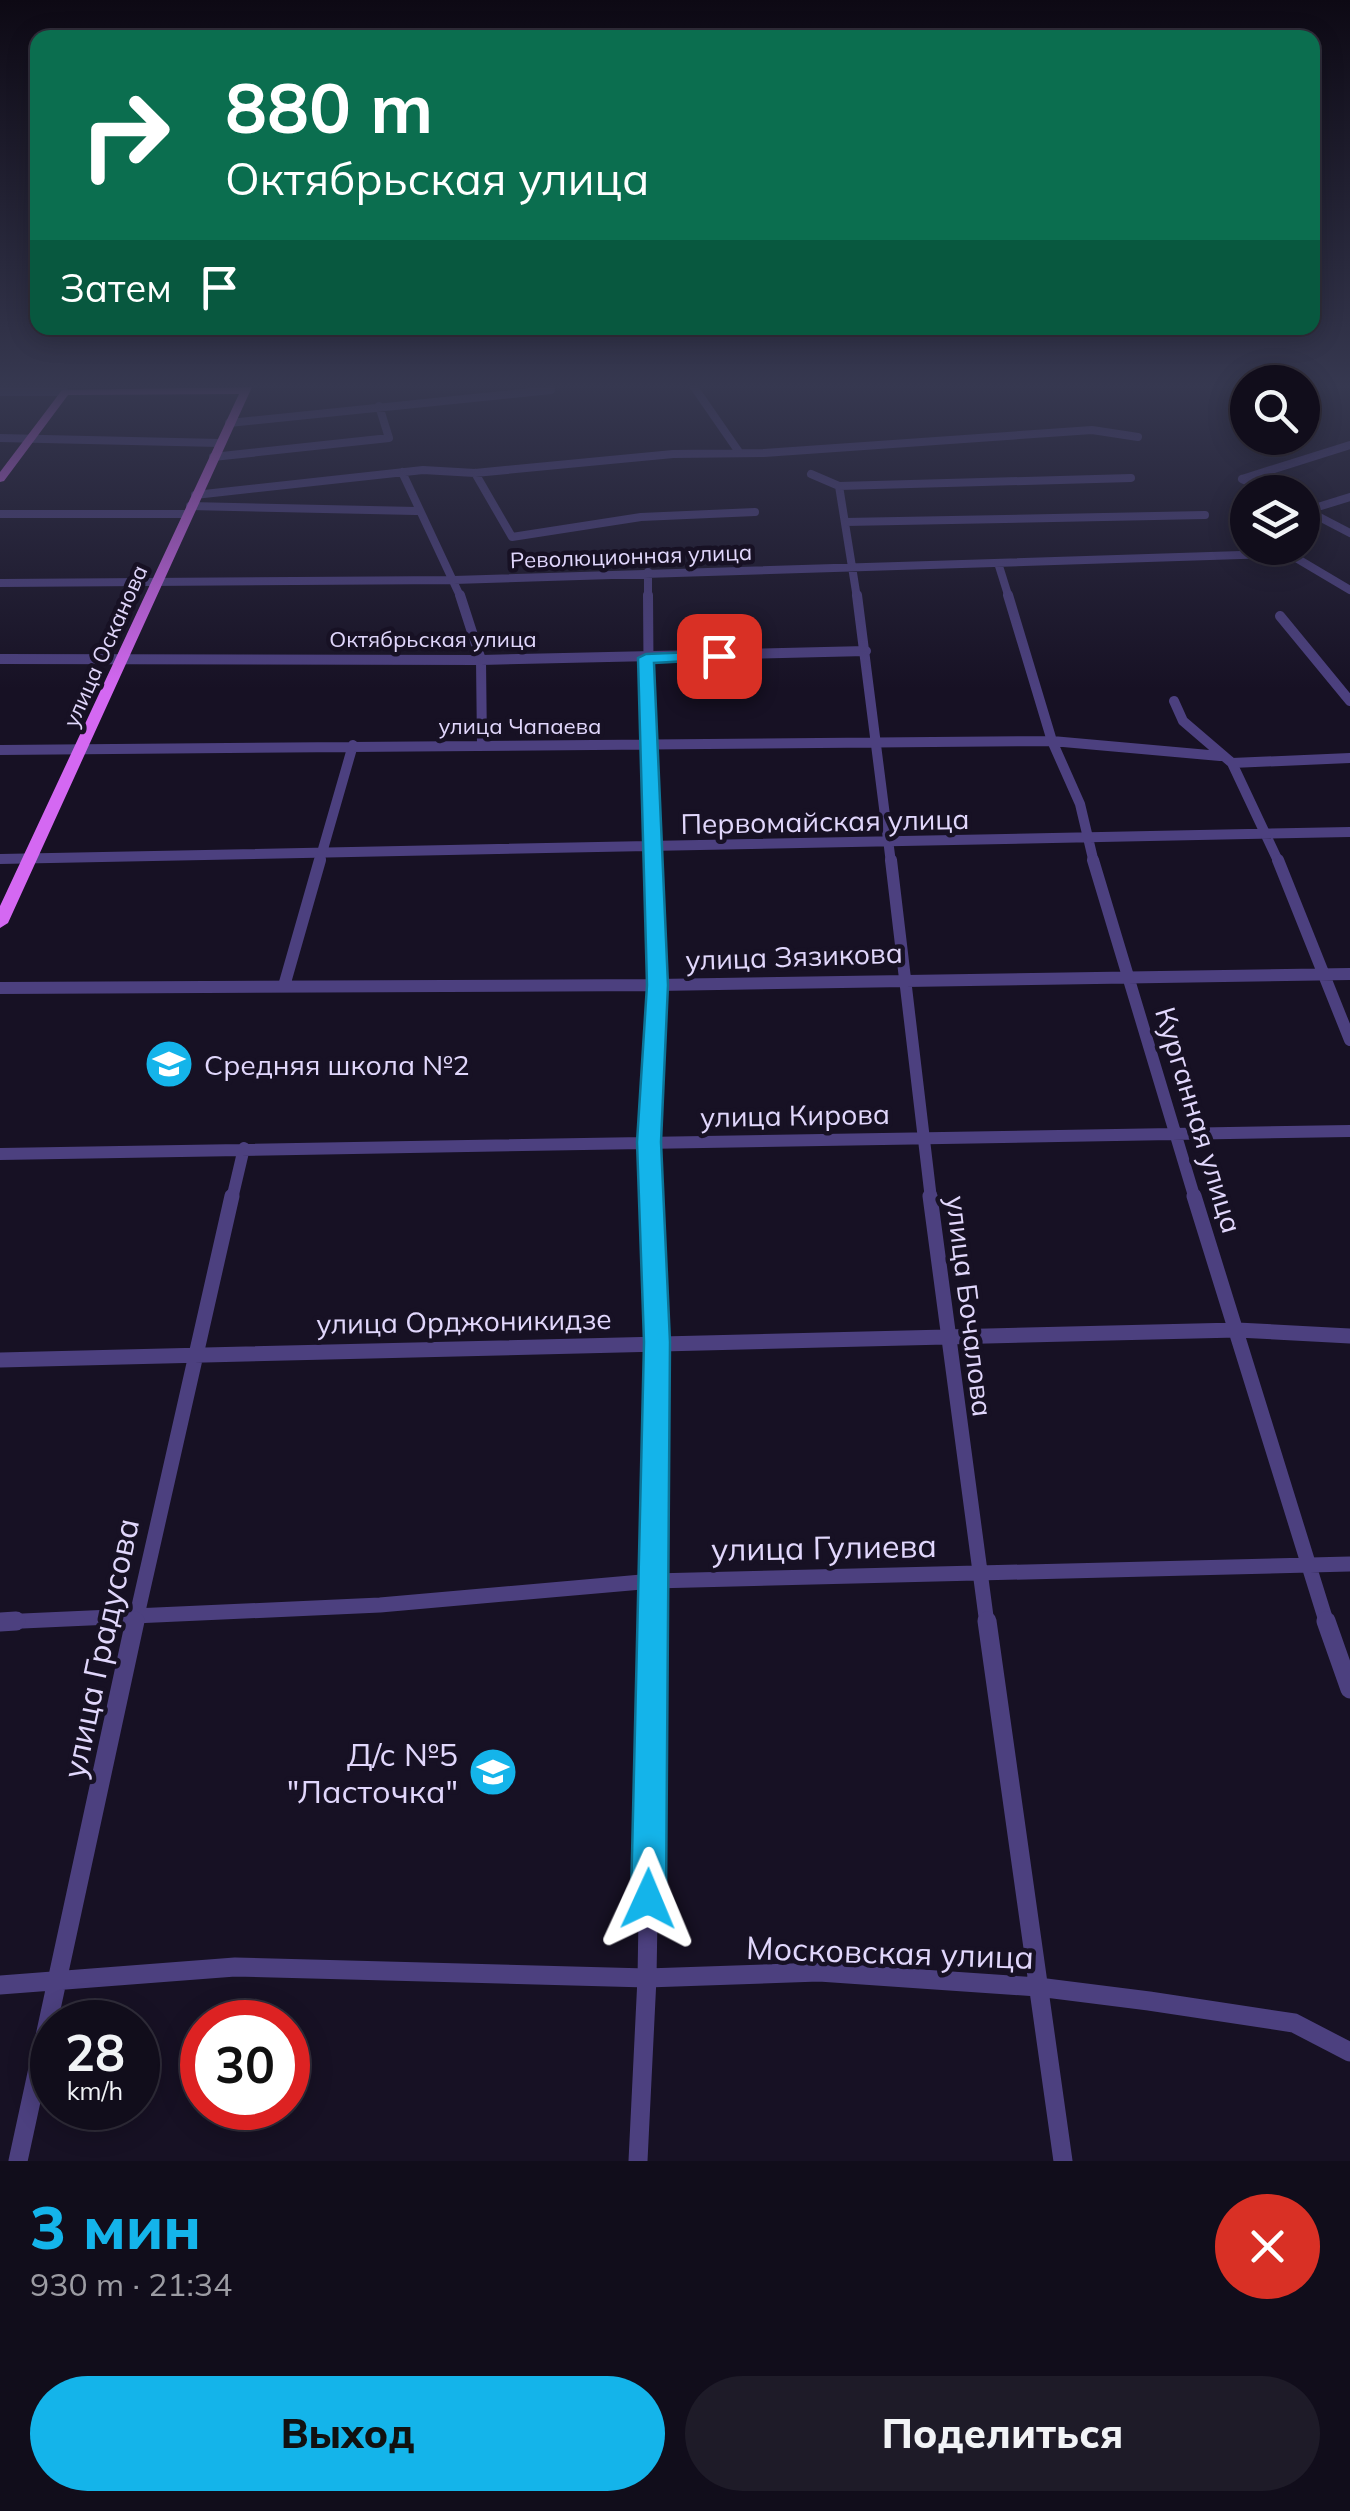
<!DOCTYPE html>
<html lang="ru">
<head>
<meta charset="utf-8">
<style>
	:root { --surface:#110d1b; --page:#1e1b28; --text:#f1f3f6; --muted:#9c9ca3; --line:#302d3a; --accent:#14b4ea }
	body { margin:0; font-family:Mulish,sans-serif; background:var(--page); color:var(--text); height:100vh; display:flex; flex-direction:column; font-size:38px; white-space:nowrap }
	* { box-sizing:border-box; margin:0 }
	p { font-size:32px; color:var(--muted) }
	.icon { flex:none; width:55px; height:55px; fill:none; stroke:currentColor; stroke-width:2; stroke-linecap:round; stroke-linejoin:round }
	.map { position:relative; height:2161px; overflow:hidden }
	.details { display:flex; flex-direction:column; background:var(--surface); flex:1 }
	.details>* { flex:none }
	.guide { position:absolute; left:30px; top:30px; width:1290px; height:305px; border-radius:20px; box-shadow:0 5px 25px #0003,0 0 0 2px var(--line); background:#0b6e4f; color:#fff; overflow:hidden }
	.tools { position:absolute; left:1230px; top:365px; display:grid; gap:20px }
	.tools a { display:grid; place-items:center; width:90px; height:90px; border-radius:50%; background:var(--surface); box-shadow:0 5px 25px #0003,0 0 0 2px var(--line); font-size:50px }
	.speed { position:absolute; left:30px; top:2000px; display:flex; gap:20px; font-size:50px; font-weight:700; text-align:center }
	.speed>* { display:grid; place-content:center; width:130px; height:130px; border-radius:50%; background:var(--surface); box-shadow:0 5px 25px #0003,0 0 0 2px var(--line); line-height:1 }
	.speed small { font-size:25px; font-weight:400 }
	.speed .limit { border:15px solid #d22; background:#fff; color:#111 }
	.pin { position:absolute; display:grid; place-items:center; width:85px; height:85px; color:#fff; margin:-42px; border-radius:20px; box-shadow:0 5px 15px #0006 }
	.me { position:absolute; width:110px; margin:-55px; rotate:1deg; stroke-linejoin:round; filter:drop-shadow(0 0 8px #0008) }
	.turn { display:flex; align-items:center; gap:35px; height:210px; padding:0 30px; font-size:45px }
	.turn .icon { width:130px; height:130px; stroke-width:2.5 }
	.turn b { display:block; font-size:70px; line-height:85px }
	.then { display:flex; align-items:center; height:95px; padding:0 30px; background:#0003; gap:20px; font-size:38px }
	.round { display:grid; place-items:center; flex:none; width:105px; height:105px; border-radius:52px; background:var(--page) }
	.headline { display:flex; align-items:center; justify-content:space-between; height:170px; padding:0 30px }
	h1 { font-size:60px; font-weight:800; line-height:75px; color:var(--accent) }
	.action { display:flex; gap:20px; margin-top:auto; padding:20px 30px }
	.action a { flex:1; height:115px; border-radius:60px; background:var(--accent); color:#111; font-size:40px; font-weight:800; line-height:115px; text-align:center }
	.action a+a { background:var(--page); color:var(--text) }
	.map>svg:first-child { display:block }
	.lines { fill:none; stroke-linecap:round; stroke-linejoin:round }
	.minor-far4 { stroke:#4c407f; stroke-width:8 }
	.minor-far3 { stroke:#4c407f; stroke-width:10 }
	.minor-far2 { stroke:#4c407f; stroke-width:12 }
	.minor-far1 { stroke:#4c407f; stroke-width:15 }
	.minor { stroke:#4c407f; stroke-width:19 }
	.major { fill:#d468f2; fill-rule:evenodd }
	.route { fill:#14b4ea; stroke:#0d7598; stroke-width:2.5 }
	.labels { text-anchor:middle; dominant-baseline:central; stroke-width:9; stroke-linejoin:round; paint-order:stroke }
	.far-street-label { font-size:22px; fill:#e1d7fc; stroke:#171124 }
	.street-label { font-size:28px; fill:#e1d7fc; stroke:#171124 }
	.poi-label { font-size:28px; fill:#e1d7fc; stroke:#171124; text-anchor:start }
	.near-street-label { font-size:32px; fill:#e1d7fc; stroke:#171124 }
	.near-poi-label { font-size:32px; fill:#e1d7fc; stroke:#171124; text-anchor:end }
</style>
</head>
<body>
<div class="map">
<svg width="1350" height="2161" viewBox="0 0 1350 2161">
	<rect width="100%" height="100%" fill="#171124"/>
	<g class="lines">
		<path class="minor-far4" d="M 694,387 L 739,452
			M 0,392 L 65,392
			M 229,423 L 551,390
			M 0,438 L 220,443
			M 213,457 L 389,438 L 379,406
			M 402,472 L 461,598
			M 475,473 L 512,537 L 641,517 L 755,512
			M 811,474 L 839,486 L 857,598
			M 1242,479 L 1350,445
			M 1242,479 L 1271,492
			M 839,486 L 1131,478
			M 195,495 L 423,470 L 475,473 L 673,454 L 764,453 L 1092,430 L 1138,437
			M 190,506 L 416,511
			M 1302,508 L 1350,533
			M 1308,510 L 1350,497
			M 0,514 L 186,514
			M 845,522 L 1205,515
			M 999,566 L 1009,598
			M 648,572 L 648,598
			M 0,583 L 454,580 L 1275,554 L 1291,555 L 1350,590"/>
		<path class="minor-far3" d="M 460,595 L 481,660 L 482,746
			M 648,595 L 650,863
			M 857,595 L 891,863
			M 1008,595 L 1052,741 L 1080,804 L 1094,863
			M 1280,616 L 1350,701
			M 0,659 L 481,660 L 866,651
			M 1174,701 L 1183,721 L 1232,763 L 1279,863
			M 0,750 L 1052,741 L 1220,756
			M 1232,763 L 1350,758
			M 0,859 L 1350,832
			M 319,863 L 353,745"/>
		<path class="minor-far2" d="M 650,860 L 657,985 L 649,1142 L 651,1199
			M 891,860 L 931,1199
			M 1093,860 L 1195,1199
			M 1278,860 L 1350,1040
			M 284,986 L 320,860
			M 0,988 L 657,985 L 1350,974
			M 0,1154 L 1350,1131
			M 232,1199 L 244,1148"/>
		<path class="minor-far1" d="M 651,1196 L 657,1342 L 653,1624
			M 930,1196 L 987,1624
			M 1194,1196 L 1327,1624
			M 0,1360 L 1237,1330 L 1350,1336
			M 0,1622 L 380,1605 L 653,1581 L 1350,1564
			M 135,1624 L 232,1196"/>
		<path class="minor" d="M 987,1621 L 1063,2161
			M 1326,1621 L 1350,1689
			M 0,1622 L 16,1621
			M 0,1985 L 235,1967 L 647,1978 L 819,1972 L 1038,1987 L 1149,2001 L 1294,2023 L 1350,2052
			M 18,2161 L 135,1621
			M 638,2161 L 647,1978 L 653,1621"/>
		<path class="major" d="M 252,387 L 8,923 L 0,928 L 0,906 L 239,394 L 68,395 L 4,481 L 0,482 L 0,472 L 62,390 Z"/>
	</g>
	<linearGradient id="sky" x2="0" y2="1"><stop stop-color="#0d0914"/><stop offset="0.56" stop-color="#363850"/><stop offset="1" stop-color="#363850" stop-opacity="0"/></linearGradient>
	<rect width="1350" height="689" fill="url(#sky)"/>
	<path class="route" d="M 719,651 L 727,656 L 725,659 L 654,663 L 668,985 L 661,1142 L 670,1342 L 666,1899 L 661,1911 L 648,1917 L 636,1911 L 631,1899 L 644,1342 L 637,1142 L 647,985 L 638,658 L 646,654 Z"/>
	<defs>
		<g id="school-disc" transform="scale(2.5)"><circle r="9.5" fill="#14b4ea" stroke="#171124"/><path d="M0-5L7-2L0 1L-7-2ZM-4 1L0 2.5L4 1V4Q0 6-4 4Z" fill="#fff"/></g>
	</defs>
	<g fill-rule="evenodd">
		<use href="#school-disc" x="169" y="1064"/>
		<use href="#school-disc" x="493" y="1772"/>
	</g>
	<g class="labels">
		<g class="far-street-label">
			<text transform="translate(631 556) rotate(-2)">Революционная улица</text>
			<text x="433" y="639">Октябрьская улица</text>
			<text transform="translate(105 646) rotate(-66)">улица Осканова</text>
			<text x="520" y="726">улица Чапаева</text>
		</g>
		<g class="street-label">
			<text transform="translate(825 821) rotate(-1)">Первомайская улица</text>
			<text transform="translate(794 956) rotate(-2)">улица Зязикова</text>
			<text transform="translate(795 1115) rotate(-1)">улица Кирова</text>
			<text transform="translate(1199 1120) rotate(73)">Курганная улица</text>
			<text transform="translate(970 1306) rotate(83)">улица Бочалова</text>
			<text transform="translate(464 1321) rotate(-1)">улица Орджоникидзе</text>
		</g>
		<g class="poi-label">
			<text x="204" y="1064">Средняя школа №2</text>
		</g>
		<g class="near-street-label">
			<text transform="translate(824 1547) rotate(-1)">улица Гулиева</text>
			<text transform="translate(100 1648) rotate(-78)">улица Градусова</text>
			<text transform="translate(890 1952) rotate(2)">Московская улица</text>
		</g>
		<g class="near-poi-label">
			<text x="458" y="1754">Д/с №5<tspan x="458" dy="37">"Ласточка"</tspan></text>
		</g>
	</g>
</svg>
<div class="tools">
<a><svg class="icon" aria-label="search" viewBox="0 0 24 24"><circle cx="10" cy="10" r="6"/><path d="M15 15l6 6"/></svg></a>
<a><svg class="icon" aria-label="layers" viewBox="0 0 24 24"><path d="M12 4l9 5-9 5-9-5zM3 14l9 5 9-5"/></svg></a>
</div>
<div class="speed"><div>28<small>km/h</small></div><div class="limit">30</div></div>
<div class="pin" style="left:719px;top:656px;background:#d93025"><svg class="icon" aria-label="arrive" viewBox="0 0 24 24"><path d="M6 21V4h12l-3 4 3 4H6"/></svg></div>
<svg class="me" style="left:648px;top:1899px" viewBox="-20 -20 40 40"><path d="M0-17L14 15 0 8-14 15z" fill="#14b4ea" stroke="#fff" stroke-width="4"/></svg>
<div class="guide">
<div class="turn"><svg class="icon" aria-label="right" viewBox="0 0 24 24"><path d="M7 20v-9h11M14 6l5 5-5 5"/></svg><div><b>880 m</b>Октябрьская улица</div></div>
<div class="then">Затем<svg class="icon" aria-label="arrive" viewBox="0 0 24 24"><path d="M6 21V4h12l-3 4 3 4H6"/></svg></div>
</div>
</div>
<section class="details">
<div class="headline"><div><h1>3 мин</h1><p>930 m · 21:34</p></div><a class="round" style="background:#d93025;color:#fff"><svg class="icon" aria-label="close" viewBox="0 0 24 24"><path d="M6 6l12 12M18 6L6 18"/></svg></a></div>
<div class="action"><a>Выход</a><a>Поделиться</a></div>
</section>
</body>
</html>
